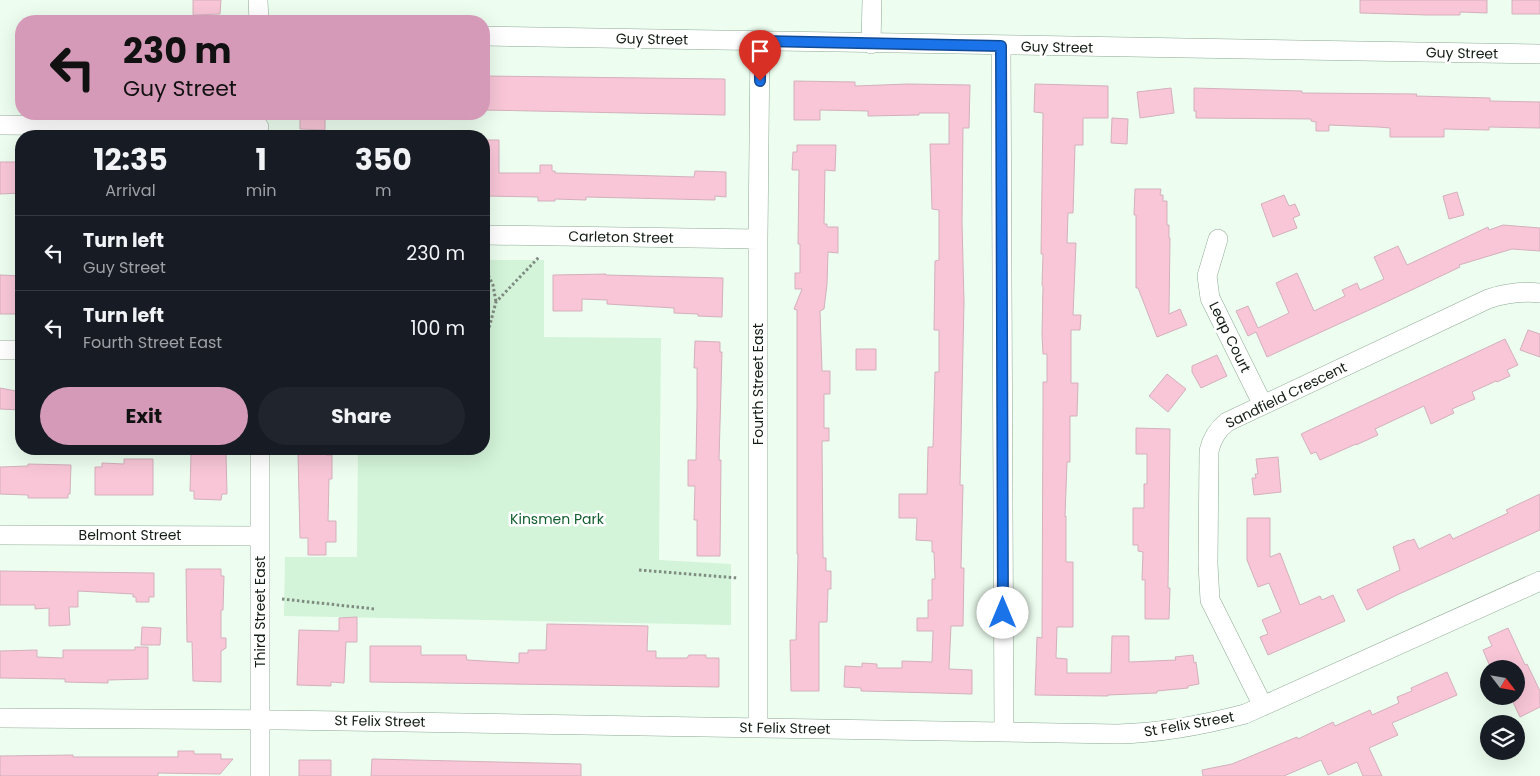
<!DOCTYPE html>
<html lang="en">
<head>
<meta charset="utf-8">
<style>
	:root { --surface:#171b24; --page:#20242c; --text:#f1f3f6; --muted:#9ea1a6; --line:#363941; --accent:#d69ab9 }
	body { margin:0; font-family:Poppins,sans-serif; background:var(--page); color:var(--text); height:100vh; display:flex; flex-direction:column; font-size:19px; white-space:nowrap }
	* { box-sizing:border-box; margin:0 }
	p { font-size:16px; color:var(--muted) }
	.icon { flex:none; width:28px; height:28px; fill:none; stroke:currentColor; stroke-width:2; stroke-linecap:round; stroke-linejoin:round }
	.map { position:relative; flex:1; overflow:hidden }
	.sheet { position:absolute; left:15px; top:130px; width:475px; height:325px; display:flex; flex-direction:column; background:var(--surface); border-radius:20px; box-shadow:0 5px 20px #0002 }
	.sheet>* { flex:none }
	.top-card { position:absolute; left:15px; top:15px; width:475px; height:105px; border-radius:20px; box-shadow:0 5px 20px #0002; background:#d69ab9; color:#111; overflow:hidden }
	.needle { width:32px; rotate:121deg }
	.tools { position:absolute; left:1480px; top:660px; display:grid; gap:10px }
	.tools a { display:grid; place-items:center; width:45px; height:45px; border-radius:50%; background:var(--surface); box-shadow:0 5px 20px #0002; font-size:25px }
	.pin { position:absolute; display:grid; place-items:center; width:42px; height:42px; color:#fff; margin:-51px -21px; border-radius:50% 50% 50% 0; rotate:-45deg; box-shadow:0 0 5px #0007 }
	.pin .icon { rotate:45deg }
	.me { position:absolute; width:55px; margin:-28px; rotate:0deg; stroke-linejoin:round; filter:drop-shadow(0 0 4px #0008) }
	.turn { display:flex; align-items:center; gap:18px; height:105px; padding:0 25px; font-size:22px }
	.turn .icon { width:65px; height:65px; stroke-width:2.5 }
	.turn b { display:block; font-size:35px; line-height:42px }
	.eta { display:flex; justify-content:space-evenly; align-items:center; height:85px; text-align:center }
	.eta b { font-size:30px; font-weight:700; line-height:35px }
	.cta { display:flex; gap:10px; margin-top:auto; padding:10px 25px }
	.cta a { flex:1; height:58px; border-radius:30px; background:var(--accent); color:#111; font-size:20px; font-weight:700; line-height:58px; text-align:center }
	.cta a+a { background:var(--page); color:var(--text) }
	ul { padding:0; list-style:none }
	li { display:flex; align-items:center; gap:15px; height:75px; padding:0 25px; border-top:1px solid var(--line) }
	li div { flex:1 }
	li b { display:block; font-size:19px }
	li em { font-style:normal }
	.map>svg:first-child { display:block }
	.green { fill:#d3f4d9 }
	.building { fill:#f8c6d7; stroke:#d3b0bc }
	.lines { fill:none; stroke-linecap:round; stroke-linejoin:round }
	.minor-casing { stroke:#8ea893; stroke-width:20 }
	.path { stroke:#7f8c81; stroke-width:3; stroke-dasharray:2.5 2.5; stroke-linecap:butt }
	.minor { stroke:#fff; stroke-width:19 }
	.route-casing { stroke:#114b97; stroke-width:12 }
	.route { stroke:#1a73e8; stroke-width:9 }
	.labels { text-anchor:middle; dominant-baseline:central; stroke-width:5; stroke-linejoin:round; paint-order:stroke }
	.street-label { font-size:14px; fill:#131d15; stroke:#fff }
	.park-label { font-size:14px; fill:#136030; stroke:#fff }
</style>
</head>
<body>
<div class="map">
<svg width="1540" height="776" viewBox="0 0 1540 776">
	<rect width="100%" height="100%" fill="#edfef0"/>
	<path class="green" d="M 484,260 L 544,260 L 544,337 L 661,338 L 659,560 L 731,564 L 731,625 L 284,616 L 285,557 L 357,557 L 358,449 L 484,449 Z"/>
	<path class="building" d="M 193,0 L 221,0 L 220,14 L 193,15 Z
		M 1360,0 L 1487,0 L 1487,13 L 1460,12 L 1460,15 L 1427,15 L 1360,13 Z
		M 1512,0 L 1540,0 L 1540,14 L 1512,14 Z
		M 484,76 L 725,79 L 725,115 L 484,110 Z
		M 794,81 L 855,82 L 855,86 L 908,84 L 970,85 L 969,128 L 963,128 L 962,222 L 964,302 L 960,485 L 963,485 L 961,568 L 964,568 L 963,626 L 951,626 L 949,669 L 972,670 L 972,694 L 861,691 L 861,688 L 844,687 L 845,666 L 862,667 L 862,663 L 877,664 L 877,668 L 902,668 L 902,661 L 932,662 L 933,631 L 917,631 L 917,618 L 928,618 L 928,600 L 932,600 L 932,579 L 935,579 L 934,552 L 932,552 L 932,541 L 916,540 L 917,518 L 899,518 L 899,494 L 927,494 L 928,447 L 933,447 L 935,372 L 939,372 L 939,330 L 934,330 L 935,261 L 939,260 L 939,210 L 932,209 L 930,144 L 949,144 L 949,113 L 919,113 L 919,115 L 868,116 L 868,111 L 820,110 L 820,120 L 794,120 Z
		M 1035,84 L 1108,86 L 1108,118 L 1083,118 L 1083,145 L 1075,145 L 1073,213 L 1068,213 L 1067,243 L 1076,243 L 1073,315 L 1081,315 L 1080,330 L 1071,330 L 1071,383 L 1078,383 L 1077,416 L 1070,416 L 1070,462 L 1067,462 L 1065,517 L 1066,516 L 1066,562 L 1073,562 L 1073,627 L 1057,627 L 1056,658 L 1067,659 L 1067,673 L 1111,673 L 1112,636 L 1129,636 L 1129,662 L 1176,660 L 1175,657 L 1193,655 L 1194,663 L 1196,662 L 1199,684 L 1188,686 L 1188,688 L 1157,691 L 1157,693 L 1108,695 L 1108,696 L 1035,695 L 1037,637 L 1042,638 L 1043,405 L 1043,382 L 1047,382 L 1047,354 L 1043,354 L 1042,335 L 1043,286 L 1042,285 L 1043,254 L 1041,254 L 1043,113 L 1034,112 Z
		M 1171,88 L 1174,113 L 1140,118 L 1137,92 Z
		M 1194,88 L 1302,91 L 1302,93 L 1417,94 L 1416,96 L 1490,98 L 1490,101 L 1540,102 L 1540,128 L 1489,127 L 1489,130 L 1444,129 L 1444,137 L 1390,137 L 1390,128 L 1378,127 L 1329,125 L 1329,131 L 1316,131 L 1316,122 L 1311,121 L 1311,119 L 1196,118 L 1196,111 L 1194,111 Z
		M 300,114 L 325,114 L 325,130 L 300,129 Z
		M 1112,118 L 1128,119 L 1127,144 L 1111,143 Z
		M 487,140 L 499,140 L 499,173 L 540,173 L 540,165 L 552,165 L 552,171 L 555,171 L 555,173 L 694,177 L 695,171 L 726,172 L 726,197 L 715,196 L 715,200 L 586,197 L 586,200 L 555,199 L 555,201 L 538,201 L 538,197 L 484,196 L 484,172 L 486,172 Z
		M 797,145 L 836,145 L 835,171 L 825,170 L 824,224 L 827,224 L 827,227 L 838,227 L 838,253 L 828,252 L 827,284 L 824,309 L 820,311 L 822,371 L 830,371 L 830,394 L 824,394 L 824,428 L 829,428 L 829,441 L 822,441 L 823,558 L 826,558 L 826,571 L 831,571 L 831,589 L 828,589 L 827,622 L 819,622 L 819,691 L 791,691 L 790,640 L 796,640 L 798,554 L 797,554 L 797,310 L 794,309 L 802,289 L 795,289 L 795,273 L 800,273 L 800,244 L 798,244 L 799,170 L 792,170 L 793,152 L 797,152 Z
		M 0,162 L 21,162 L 21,193 L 0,194 Z
		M 1135,189 L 1161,189 L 1160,195 L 1163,195 L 1163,201 L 1167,201 L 1167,225 L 1169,225 L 1169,238 L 1170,238 L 1169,314 L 1180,309 L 1187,325 L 1157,337 L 1138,288 L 1136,288 L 1136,215 L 1134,215 Z
		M 1457,192 L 1464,215 L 1449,219 L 1443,196 Z
		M 1284,195 L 1289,206 L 1295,204 L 1300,215 L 1293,218 L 1297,228 L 1273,237 L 1261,204 Z
		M 1503,225 L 1540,228 L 1540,251 L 1512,249 L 1459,265 L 1460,267 L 1380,305 L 1267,357 L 1256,332 L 1248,336 L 1236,311 L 1248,306 L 1258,328 L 1289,313 L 1276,283 L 1297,273 L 1314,311 L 1345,296 L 1342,290 L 1357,283 L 1360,290 L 1384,279 L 1374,257 L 1398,246 L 1407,265 L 1488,227 L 1489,230 Z
		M 606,274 L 606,275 L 723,278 L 722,317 L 698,316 L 698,314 L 674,313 L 674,308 L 607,304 L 607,300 L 582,299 L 582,311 L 553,311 L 553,275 Z
		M 0,275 L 21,276 L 21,314 L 0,314 Z
		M 1528,330 L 1540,334 L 1540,357 L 1520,350 Z
		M 1505,339 L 1518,365 L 1507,370 L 1510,376 L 1497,382 L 1496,381 L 1472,392 L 1475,399 L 1452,409 L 1454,413 L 1431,424 L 1424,406 L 1375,429 L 1378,435 L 1356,445 L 1356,444 L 1320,460 L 1316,452 L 1311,454 L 1301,434 Z
		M 695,341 L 720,342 L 720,352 L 722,352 L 719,460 L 721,460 L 720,556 L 697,556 L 697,520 L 694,520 L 695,486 L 688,486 L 688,460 L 696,460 L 697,406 L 697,368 L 694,368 Z
		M 856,349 L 876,349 L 876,370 L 856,370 Z
		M 1217,355 L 1227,376 L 1201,388 L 1192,372 L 1192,366 Z
		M 1167,374 L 1186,389 L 1168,412 L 1149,396 Z
		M 0,388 L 21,392 L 21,410 L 0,409 Z
		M 1136,428 L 1170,429 L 1168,588 L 1170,588 L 1169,619 L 1145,619 L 1145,580 L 1142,580 L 1143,552 L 1138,551 L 1138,545 L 1133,545 L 1133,508 L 1144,508 L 1144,484 L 1147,484 L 1147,454 L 1136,454 Z
		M 192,449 L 221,449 L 221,453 L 226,453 L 227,494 L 222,494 L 221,500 L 194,499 L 194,491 L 190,491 L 191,455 L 192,455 Z
		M 302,449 L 326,449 L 326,455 L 332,455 L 332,479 L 329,479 L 328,521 L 336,521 L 336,542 L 326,542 L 326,555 L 308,555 L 308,538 L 300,538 L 298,454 L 302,454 Z
		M 1278,457 L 1281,492 L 1254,495 L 1252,478 L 1256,478 L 1255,474 L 1258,474 L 1256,459 Z
		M 124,459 L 153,459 L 153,495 L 95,495 L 95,467 L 102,467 L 102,463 L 124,464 Z
		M 28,464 L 71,465 L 70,494 L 68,494 L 68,498 L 28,498 L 28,495 L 0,494 L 0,467 L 28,466 Z
		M 1540,494 L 1540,530 L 1399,594 L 1367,610 L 1357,590 L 1400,570 L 1393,547 L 1409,540 L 1409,541 L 1414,539 L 1419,549 L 1450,534 L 1453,539 L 1508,513 L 1506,510 Z
		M 1247,518 L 1270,518 L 1270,557 L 1280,553 L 1300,605 L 1320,596 L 1322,600 L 1333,595 L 1345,621 L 1268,655 L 1260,637 L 1268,634 L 1262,620 L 1281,612 L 1269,583 L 1258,587 L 1247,560 Z
		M 186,569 L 221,569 L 221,576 L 224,576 L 223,610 L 221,610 L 221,638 L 226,638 L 226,648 L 221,651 L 221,682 L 193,681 L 192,642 L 187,642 Z
		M 0,571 L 154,573 L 154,597 L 149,597 L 149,602 L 136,602 L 136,597 L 133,597 L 133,594 L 78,591 L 78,607 L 69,607 L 70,625 L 49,626 L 49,608 L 35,609 L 35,605 L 0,605 Z
		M 357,617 L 357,642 L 346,642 L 344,683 L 331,682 L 331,686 L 297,685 L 299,630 L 339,631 L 339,618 Z
		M 547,624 L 648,626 L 647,651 L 656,651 L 656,658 L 687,658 L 689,655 L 706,655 L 706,658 L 719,658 L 719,687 L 370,682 L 370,646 L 421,646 L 421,655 L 466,655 L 467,660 L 519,663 L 519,653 L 528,653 L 528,650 L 546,650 Z
		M 142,627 L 161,628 L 160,645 L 141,645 Z
		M 1508,628 L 1525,665 L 1527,664 L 1540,691 L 1540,707 L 1520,717 L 1510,696 L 1516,696 L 1516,669 L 1491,669 L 1483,650 L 1492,646 L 1488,637 Z
		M 135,647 L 148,647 L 148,679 L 108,680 L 108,683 L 65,682 L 65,679 L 0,678 L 0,651 L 37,650 L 37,657 L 63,658 L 63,650 L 135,650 Z
		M 1447,672 L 1457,695 L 1392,723 L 1398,735 L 1369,748 L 1382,776 L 1363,776 L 1357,762 L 1328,775 L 1321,760 L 1284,776 L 1203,776 L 1202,770 L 1232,764 L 1297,737 L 1298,739 L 1333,722 L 1335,726 L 1370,710 L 1372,715 L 1399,703 L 1397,697 L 1412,691 L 1411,688 Z
		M 178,751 L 194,751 L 194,754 L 221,754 L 221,759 L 233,759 L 220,774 L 158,773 L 158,776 L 0,776 L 0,756 L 73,755 L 73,757 L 178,757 Z
		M 372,759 L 581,764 L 581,776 L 371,776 Z
		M 299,760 L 331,760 L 331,776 L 299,776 Z"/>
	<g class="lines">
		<g class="minor-casing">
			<path id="minor" d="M 258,0 L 259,21
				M 484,36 L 1540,54
				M 871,44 L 872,0
				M 1001,46 L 1004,732
				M 0,125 L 259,127
				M 484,235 L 758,239
				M 1218,239 L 1207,276 L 1210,298 L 1263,405
				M 0,350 L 21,350
				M 260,449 L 260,776
				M 0,535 L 260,536
				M 1263,706 L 1210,600 L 1208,564 L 1209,451 C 1212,438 1217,430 1227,422 L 1488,299 C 1506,293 1521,291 1540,293
				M 0,718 L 282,720 L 1118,734 C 1161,733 1203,725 1245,714 L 1540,581
				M 758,727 L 758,239 L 760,41"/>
		</g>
		<path class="path" d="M 484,266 L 493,285 L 496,302
			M 484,336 L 489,328 L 496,302 L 540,256
			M 639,570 L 738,578
			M 282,599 L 375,609"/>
		<use href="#minor" class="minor"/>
	</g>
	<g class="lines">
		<g class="route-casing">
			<path id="route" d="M 760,81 L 760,41 L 1001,46 L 1003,613"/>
		</g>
		<use href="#route" class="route"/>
	</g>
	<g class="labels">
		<g class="street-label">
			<text transform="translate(652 39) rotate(1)">Guy Street</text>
			<text transform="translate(1057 47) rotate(1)">Guy Street</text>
			<text transform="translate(1462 53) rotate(1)">Guy Street</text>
			<text transform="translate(621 237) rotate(1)">Carleton Street</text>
			<text transform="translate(1230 337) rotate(64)">Leap Court</text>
			<text transform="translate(758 384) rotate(-90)">Fourth Street East</text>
			<text transform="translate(1286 395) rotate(-26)">Sandfield Crescent</text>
			<text x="130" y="535">Belmont Street</text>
			<text transform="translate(260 612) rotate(-90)">Third Street East</text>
			<text transform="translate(380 721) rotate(1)">St Felix Street</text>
			<text transform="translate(1189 724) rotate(-10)">St Felix Street</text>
			<text transform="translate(785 728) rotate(1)">St Felix Street</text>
		</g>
		<g class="park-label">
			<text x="557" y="519">Kinsmen Park</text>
		</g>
	</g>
</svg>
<div class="tools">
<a><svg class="needle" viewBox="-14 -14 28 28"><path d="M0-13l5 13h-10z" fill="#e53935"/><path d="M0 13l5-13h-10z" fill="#9ea1a6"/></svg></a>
<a><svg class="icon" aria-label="layers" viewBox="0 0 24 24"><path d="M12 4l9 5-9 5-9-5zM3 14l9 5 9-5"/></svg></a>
</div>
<div class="pin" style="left:760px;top:81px;background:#d93025"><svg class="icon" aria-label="arrive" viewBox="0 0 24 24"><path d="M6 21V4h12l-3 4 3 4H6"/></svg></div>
<svg class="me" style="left:1003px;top:613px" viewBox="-20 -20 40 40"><circle r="19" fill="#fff"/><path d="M0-13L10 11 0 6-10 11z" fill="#1a73e8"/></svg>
<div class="top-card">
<div class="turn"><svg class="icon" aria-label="left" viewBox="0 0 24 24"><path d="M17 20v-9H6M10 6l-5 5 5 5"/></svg><div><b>230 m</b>Guy Street</div></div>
</div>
<section class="sheet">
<div class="eta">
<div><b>12:35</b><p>Arrival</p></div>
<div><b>1</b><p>min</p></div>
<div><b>350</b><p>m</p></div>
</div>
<ul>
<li><svg class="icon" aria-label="left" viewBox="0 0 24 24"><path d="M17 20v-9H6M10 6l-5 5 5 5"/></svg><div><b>Turn left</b><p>Guy Street</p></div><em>230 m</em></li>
<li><svg class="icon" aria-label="left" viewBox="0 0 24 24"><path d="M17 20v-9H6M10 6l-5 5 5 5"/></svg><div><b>Turn left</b><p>Fourth Street East</p></div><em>100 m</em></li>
</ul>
<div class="cta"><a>Exit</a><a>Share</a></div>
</section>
</div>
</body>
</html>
